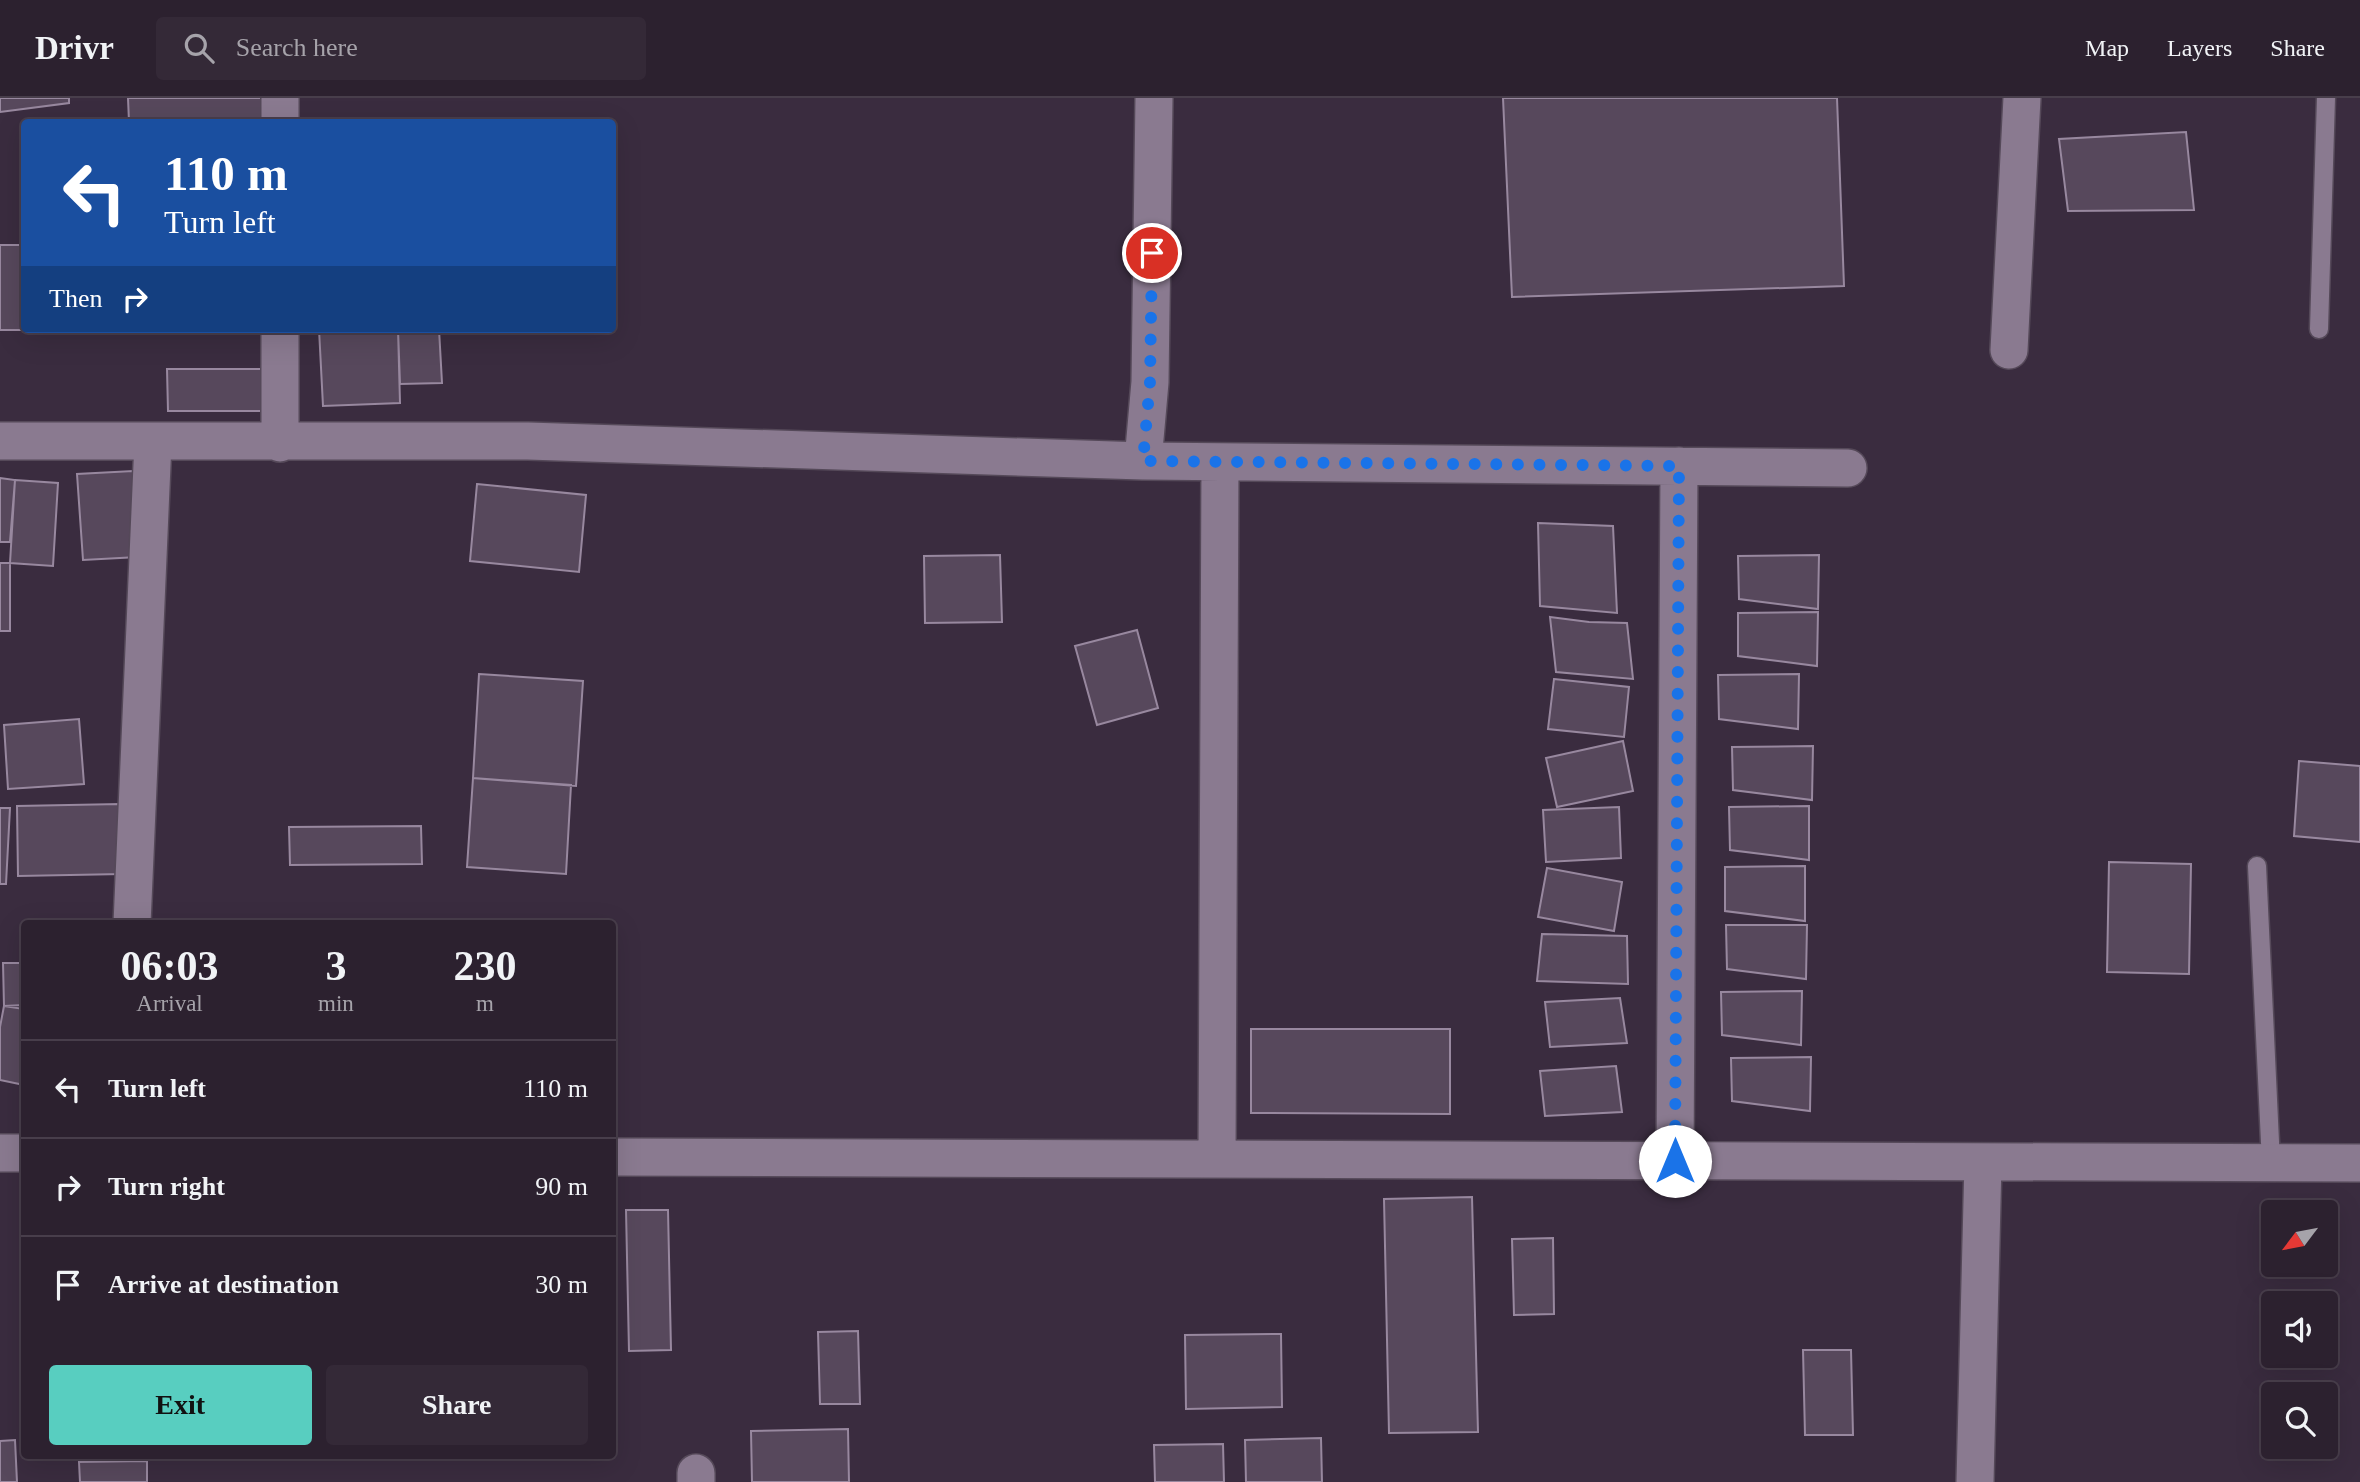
<!DOCTYPE html>
<html lang="en">
<head>
<meta charset="utf-8">
<style>
	:root { --surface:#2c212f; --page:#342937; --text:#f1f3f6; --muted:#a6a3aa; --line:#483e4b; --accent:#58cec0 }
	body { margin:0; font-family:"Times New Roman",serif; background:var(--page); color:var(--text); height:100vh; display:flex; flex-direction:column; font-size:26px; white-space:nowrap }
	* { box-sizing:border-box; margin:0 }
	p { font-size:23px; color:var(--muted) }
	.icon { flex:none; width:38px; height:38px; fill:none; stroke:currentColor; stroke-width:2; stroke-linecap:round; stroke-linejoin:round }
	.map { position:relative; flex:1; overflow:hidden }
	.sheet { position:absolute; left:21px; top:822px; width:595px; height:539px; display:flex; flex-direction:column; background:var(--surface); border-radius:7px; box-shadow:0 7px 28px #0002,0 0 0 2px var(--line) }
	.sheet>* { flex:none }
	.top-card { position:absolute; left:21px; top:21px; width:595px; height:214px; border-radius:7px; box-shadow:0 7px 28px #0002,0 0 0 2px var(--line); background:#1a4fa0; color:#fff; overflow:hidden }
	.needle { width:46px; rotate:238deg }
	.controls { position:absolute; left:2261px; top:1102px; display:grid; gap:14px }
	.controls a { display:grid; place-items:center; width:77px; height:77px; border-radius:7px; background:var(--surface); box-shadow:0 7px 28px #0002,0 0 0 2px var(--line); font-size:35px }
	.pin { position:absolute; display:grid; place-items:center; width:60px; height:60px; color:#fff; margin:-30px; border:4px solid #fff; border-radius:50%; box-shadow:0 2px 7px #0007 }
	.me { position:absolute; width:77px; margin:-38px; rotate:0deg; stroke-linejoin:round; filter:drop-shadow(0 0 5px #0008) }
	.turn { display:flex; align-items:center; gap:24px; height:147px; padding:0 28px; font-size:32px }
	.turn .icon { width:91px; height:91px; stroke-width:2.5 }
	.turn b { display:block; font-size:49px; line-height:60px }
	.then { display:flex; align-items:center; height:66px; padding:0 28px; background:#0003; gap:14px; font-size:26px }
	.eta { display:flex; justify-content:space-evenly; align-items:center; height:119px; text-align:center }
	.eta b { font-size:42px; font-weight:600; line-height:49px }
	.action { display:flex; gap:14px; margin-top:auto; padding:14px 28px }
	.action a { flex:1; height:80px; border-radius:7px; background:var(--accent); color:#111; font-size:28px; font-weight:600; line-height:80px; text-align:center }
	.action a+a { background:var(--page); color:var(--text) }
	ul { padding:0; list-style:none }
	li { display:flex; align-items:center; gap:21px; height:98px; padding:0 28px; border-top:2px solid var(--line) }
	li div { flex:1 }
	li b { display:block; font-size:26px }
	li em { font-style:normal }
	header { display:flex; align-items:center; gap:42px; box-sizing:border-box; height:98px; padding:0 35px; background:var(--surface); border-bottom:2px solid var(--line) }
	header strong { font-size:33px }
	nav { display:flex; gap:38px; margin-inline-start:auto; font-size:24px }
	.search { width:490px; height:63px; background:var(--page); display:flex; align-items:center; gap:18px; box-sizing:border-box; padding:0 24px; border-radius:7px; color:var(--muted); font-size:26px }
	.map>svg:first-child { display:block }
	.building { fill:#57485c; stroke:#98889f; stroke-width:2 }
	.lines { fill:none; stroke-linecap:round; stroke-linejoin:round }
	.service-casing { stroke:#554959; stroke-width:21 }
	.minor-casing { stroke:#554959; stroke-width:40 }
	.service { stroke:#8a7a90; stroke-width:18 }
	.minor { stroke:#8a7a90; stroke-width:37 }
	.route { stroke:#1a73e8; stroke-width:12; stroke-dasharray:0 21.6 }
</style>
</head>
<body>
<header>
<strong>Drivr</strong>
<div class="search"><svg class="icon" aria-label="search" viewBox="0 0 24 24"><circle cx="10" cy="10" r="6"/><path d="M15 15l6 6"/></svg>Search here</div>
<nav><a>Map</a><a>Layers</a><a>Share</a></nav>
</header>
<div class="map">
<svg width="2360" height="1384" viewBox="0 0 2360 1384">
	<rect width="100%" height="100%" fill="#3a2c3f"/>
	<path class="building" d="M 0,0 L 69,0 L 69,5 L 0,14 Z
		M 128,0 L 268,0 L 269,22 L 129,24 Z
		M 1503,0 L 1837,0 L 1844,188 L 1512,199 Z
		M 2186,34 L 2194,112 L 2068,113 L 2059,41 Z
		M 0,147 L 24,147 L 24,231 L 106,232 L 0,232 Z
		M 319,231 L 398,231 L 400,305 L 323,308 Z
		M 398,231 L 439,231 L 442,285 L 400,286 Z
		M 167,271 L 271,271 L 272,313 L 168,313 Z
		M 133,373 L 138,459 L 83,462 L 77,376 Z
		M 0,380 L 15,382 L 10,444 L 0,444 Z
		M 15,382 L 58,385 L 53,468 L 10,465 Z
		M 477,386 L 586,397 L 579,474 L 470,463 Z
		M 1538,425 L 1613,428 L 1617,515 L 1540,508 Z
		M 1000,457 L 1002,524 L 925,525 L 924,458 Z
		M 1819,457 L 1818,511 L 1739,501 L 1738,458 Z
		M 0,465 L 10,465 L 10,533 L 0,533 Z
		M 1818,514 L 1817,568 L 1738,558 L 1738,515 Z
		M 1550,519 L 1589,524 L 1627,525 L 1633,581 L 1556,574 Z
		M 1137,532 L 1158,610 L 1097,627 L 1075,548 Z
		M 479,576 L 583,583 L 576,688 L 473,680 Z
		M 1799,576 L 1798,631 L 1719,621 L 1718,577 Z
		M 1554,581 L 1629,589 L 1624,639 L 1548,631 Z
		M 79,621 L 84,686 L 8,691 L 4,627 Z
		M 1623,643 L 1633,693 L 1557,709 L 1546,660 Z
		M 1813,648 L 1812,702 L 1733,692 L 1732,649 Z
		M 2299,663 L 2360,668 L 2360,744 L 2294,738 Z
		M 473,680 L 571,687 L 566,776 L 467,769 Z
		M 120,706 L 122,776 L 18,778 L 17,708 Z
		M 1809,708 L 1809,762 L 1730,752 L 1729,709 Z
		M 1619,709 L 1621,760 L 1546,764 L 1543,712 Z
		M 0,710 L 10,710 L 6,786 L 0,786 Z
		M 421,728 L 422,766 L 290,767 L 289,729 Z
		M 2109,764 L 2191,766 L 2189,876 L 2107,874 Z
		M 1805,768 L 1805,823 L 1725,813 L 1725,769 Z
		M 1547,770 L 1622,784 L 1614,833 L 1538,819 Z
		M 1726,827 L 1807,827 L 1806,881 L 1727,871 Z
		M 1542,836 L 1627,838 L 1628,886 L 1537,883 Z
		M 3,865 L 24,865 L 24,907 L 4,908 Z
		M 1802,893 L 1801,947 L 1722,937 L 1721,894 Z
		M 1620,900 L 1627,945 L 1550,949 L 1545,904 Z
		M 4,908 L 24,911 L 24,987 L 0,982 L 0,929 Z
		M 1251,931 L 1450,931 L 1450,1016 L 1251,1015 Z
		M 1811,959 L 1810,1013 L 1732,1003 L 1731,960 Z
		M 1616,968 L 1622,1014 L 1545,1018 L 1540,973 Z
		M 1472,1099 L 1478,1334 L 1389,1335 L 1384,1101 Z
		M 626,1112 L 668,1112 L 671,1252 L 629,1253 Z
		M 1553,1140 L 1554,1216 L 1514,1217 L 1512,1141 Z
		M 858,1233 L 860,1306 L 820,1306 L 818,1234 Z
		M 1281,1236 L 1282,1309 L 1186,1311 L 1185,1237 Z
		M 1803,1252 L 1851,1252 L 1853,1337 L 1805,1337 Z
		M 848,1331 L 849,1384 L 752,1384 L 751,1333 Z
		M 1321,1340 L 1322,1384 L 1246,1384 L 1245,1342 Z
		M 15,1342 L 17,1384 L 0,1384 L 0,1343 Z
		M 1223,1346 L 1224,1384 L 1155,1384 L 1154,1347 Z
		M 147,1363 L 147,1384 L 80,1384 L 79,1364 Z"/>
	<g class="lines">
		<g class="service-casing">
			<path id="service" d="M 2319,231 L 2326,0
				M 2257,768 L 2271,1065"/>
		</g>
		<g class="minor-casing">
			<path id="minor" d="M 280,0 L 280,24
				M 280,231 L 280,345
				M 2009,252 L 2022,0
				M 0,343 L 528,343 L 1143,363 L 1848,370
				M 1143,363 L 1150,284 L 1154,0
				M 132,826 L 153,344
				M 0,1055 L 24,1055
				M 612,1059 L 2360,1065
				M 1217,1061 L 1220,364
				M 1675,1063 L 1679,368
				M 696,1384 L 696,1375
				M 1975,1384 L 1983,1064"/>
		</g>
		<use href="#service" class="service"/>
		<use href="#minor" class="minor"/>
	</g>
	<g class="lines">
		<path class="route" d="M 1152,155 L 1150,284 L 1143,363 L 1679,368 L 1675,1063"/>
	</g>
</svg>
<div class="controls">
<a><svg class="needle" viewBox="-14 -14 28 28"><path d="M0-13l5 13h-10z" fill="#e53935"/><path d="M0 13l5-13h-10z" fill="#a6a3aa"/></svg></a>
<a><svg class="icon" aria-label="sound" viewBox="0 0 24 24"><path d="M4 9h4l5-4v14l-5-4H4zM17 9q2 3 0 6"/></svg></a>
<a><svg class="icon" aria-label="search" viewBox="0 0 24 24"><circle cx="10" cy="10" r="6"/><path d="M15 15l6 6"/></svg></a>
</div>
<div class="pin" style="left:1152px;top:155px;background:#d93025"><svg class="icon" aria-label="arrive" viewBox="0 0 24 24"><path d="M6 21V4h12l-3 4 3 4H6"/></svg></div>
<svg class="me" style="left:1675px;top:1063px" viewBox="-20 -20 40 40"><circle r="19" fill="#fff"/><path d="M0-13L10 11 0 6-10 11z" fill="#1a73e8"/></svg>
<div class="top-card">
<div class="turn"><svg class="icon" aria-label="left" viewBox="0 0 24 24"><path d="M17 20v-9H6M10 6l-5 5 5 5"/></svg><div><b>110 m</b>Turn left</div></div>
<div class="then">Then<svg class="icon" aria-label="right" viewBox="0 0 24 24"><path d="M7 20v-9h11M14 6l5 5-5 5"/></svg></div>
</div>
<section class="sheet">
<div class="eta">
<div><b>06:03</b><p>Arrival</p></div>
<div><b>3</b><p>min</p></div>
<div><b>230</b><p>m</p></div>
</div>
<ul>
<li><svg class="icon" aria-label="left" viewBox="0 0 24 24"><path d="M17 20v-9H6M10 6l-5 5 5 5"/></svg><div><b>Turn left</b></div><em>110 m</em></li>
<li><svg class="icon" aria-label="right" viewBox="0 0 24 24"><path d="M7 20v-9h11M14 6l5 5-5 5"/></svg><div><b>Turn right</b></div><em>90 m</em></li>
<li><svg class="icon" aria-label="arrive" viewBox="0 0 24 24"><path d="M6 21V4h12l-3 4 3 4H6"/></svg><div><b>Arrive at destination</b></div><em>30 m</em></li>
</ul>
<div class="action"><a>Exit</a><a>Share</a></div>
</section>
</div>
</body>
</html>
